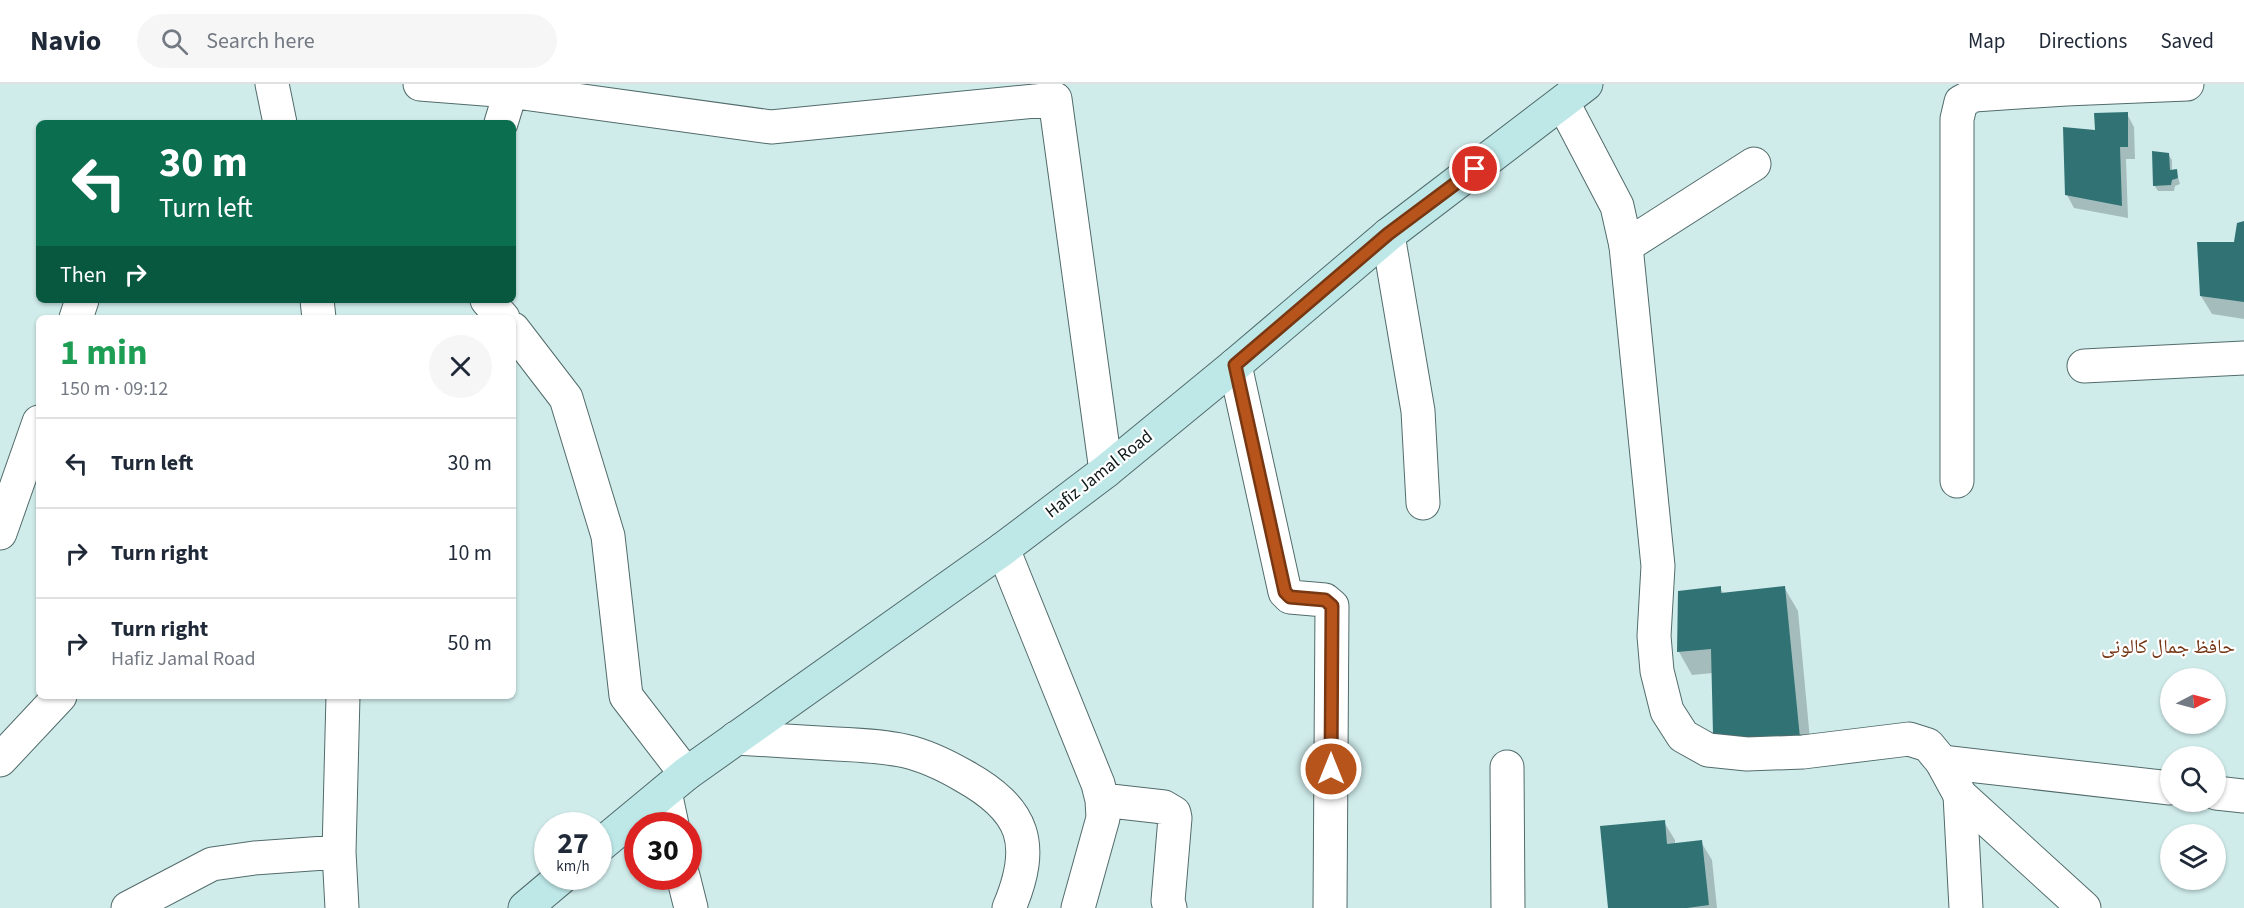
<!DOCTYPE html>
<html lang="en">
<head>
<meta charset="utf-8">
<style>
	:root { --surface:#fff; --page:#f6f6f7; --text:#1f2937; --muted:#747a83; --line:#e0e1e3 }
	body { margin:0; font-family:"Source Sans 3","Noto Naskh Arabic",sans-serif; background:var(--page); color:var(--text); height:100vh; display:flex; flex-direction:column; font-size:22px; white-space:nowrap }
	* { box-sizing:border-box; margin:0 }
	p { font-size:20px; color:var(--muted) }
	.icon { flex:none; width:33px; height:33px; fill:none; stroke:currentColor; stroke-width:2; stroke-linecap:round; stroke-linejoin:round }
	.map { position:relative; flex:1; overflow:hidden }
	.drawer { position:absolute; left:36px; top:231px; width:480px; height:384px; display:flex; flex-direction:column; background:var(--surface); border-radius:9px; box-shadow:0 2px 4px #0004 }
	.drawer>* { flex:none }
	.guide { position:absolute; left:36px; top:36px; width:480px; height:183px; border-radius:9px; box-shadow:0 2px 4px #0004; background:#0b6e4f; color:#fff; overflow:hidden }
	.needle { width:39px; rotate:84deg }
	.fabs { position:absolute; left:2160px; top:584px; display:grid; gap:12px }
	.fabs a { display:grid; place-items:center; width:66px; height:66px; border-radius:50%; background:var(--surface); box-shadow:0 2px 4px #0004; font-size:30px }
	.speed { position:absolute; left:534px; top:728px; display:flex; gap:12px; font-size:30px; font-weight:700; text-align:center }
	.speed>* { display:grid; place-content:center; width:78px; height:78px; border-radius:50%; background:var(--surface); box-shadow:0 2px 4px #0004; line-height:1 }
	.speed small { font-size:15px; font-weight:400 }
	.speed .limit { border:9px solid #d22; background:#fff; color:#111 }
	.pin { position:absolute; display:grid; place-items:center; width:51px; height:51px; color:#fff; margin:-26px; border:3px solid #fff; border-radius:50%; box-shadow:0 2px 6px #0007 }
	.me { position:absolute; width:66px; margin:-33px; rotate:0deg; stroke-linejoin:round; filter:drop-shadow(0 0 4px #0008) }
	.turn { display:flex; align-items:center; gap:21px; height:126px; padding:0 24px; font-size:27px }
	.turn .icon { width:78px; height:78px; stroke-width:2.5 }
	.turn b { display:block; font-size:42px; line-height:51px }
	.then { display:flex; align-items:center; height:57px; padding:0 24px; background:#0003; gap:12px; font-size:22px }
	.round { display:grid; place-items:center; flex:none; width:63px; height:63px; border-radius:32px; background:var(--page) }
	.head { display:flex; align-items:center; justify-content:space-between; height:102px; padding:0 24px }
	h1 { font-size:36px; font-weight:700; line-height:45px; color:#1e9e55 }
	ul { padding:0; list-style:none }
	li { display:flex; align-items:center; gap:18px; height:90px; padding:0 24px; border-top:2px solid var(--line) }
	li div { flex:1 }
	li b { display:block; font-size:22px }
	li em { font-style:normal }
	header { display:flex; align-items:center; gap:36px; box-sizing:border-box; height:84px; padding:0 30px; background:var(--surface); border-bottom:2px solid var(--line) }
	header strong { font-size:28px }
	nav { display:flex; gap:33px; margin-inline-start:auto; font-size:21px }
	.search { width:420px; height:54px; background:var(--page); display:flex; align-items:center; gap:15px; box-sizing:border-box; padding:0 21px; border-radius:33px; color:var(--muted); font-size:22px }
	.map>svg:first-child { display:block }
	.shadow { fill:#0003 }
	.building { fill:#317374 }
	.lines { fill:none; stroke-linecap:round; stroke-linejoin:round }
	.minor-casing { stroke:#526b6b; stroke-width:35 }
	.tertiary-casing { stroke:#526b6b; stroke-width:35 }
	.secondary-casing { stroke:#526b6b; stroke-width:35 }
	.minor { stroke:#fff; stroke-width:33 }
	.tertiary { stroke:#fff; stroke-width:33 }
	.secondary { stroke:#bee8e8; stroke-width:33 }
	.route-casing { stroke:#773712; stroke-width:15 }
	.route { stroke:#b7541c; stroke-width:10 }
	.labels { text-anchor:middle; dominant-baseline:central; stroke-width:4.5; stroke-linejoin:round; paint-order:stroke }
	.street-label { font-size:18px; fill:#0e1919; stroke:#fff }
	.neighbourhood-label { font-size:20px; fill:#733412; stroke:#fff }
</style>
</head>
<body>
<header>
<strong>Navio</strong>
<div class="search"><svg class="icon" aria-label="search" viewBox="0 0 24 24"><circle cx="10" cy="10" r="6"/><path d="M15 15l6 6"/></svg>Search here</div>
<nav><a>Map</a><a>Directions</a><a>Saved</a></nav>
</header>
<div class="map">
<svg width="2244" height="824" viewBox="0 0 2244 824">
	<rect width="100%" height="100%" fill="#cfeceb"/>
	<path class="shadow" d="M 2127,30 L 2134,43 L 2135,75 L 2126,75 L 2128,134 L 2074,124 L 2067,111 L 2097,48 Z
		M 2168,70 L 2172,76 L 2172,87 L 2176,86 L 2180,100 L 2175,102 L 2174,107 L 2158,107 L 2154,101 Z
		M 2244,139 L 2244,235 L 2212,230 L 2201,212 L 2236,160 Z
		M 1784,503 L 1798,527 L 1812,677 L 1713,589 L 1692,591 L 1679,568 L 1720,504 L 1724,510 Z
		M 1664,738 L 1675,756 L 1675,760 L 1701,758 L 1712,776 L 1717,824 L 1610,824 Z"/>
	<path class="building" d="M 2128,28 L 2128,63 L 2120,63 L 2122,122 L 2065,111 L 2063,43 L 2095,46 L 2094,29 Z
		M 2152,67 L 2169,69 L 2170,86 L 2177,85 L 2178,94 L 2172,96 L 2171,101 L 2153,102 Z
		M 2244,137 L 2244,218 L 2200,212 L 2197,158 L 2234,158 L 2237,139 Z
		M 1721,502 L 1721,509 L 1785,502 L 1800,654 L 1745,660 L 1713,650 L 1711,565 L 1677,568 L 1678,507 Z
		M 1665,736 L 1667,760 L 1702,756 L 1709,821 L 1687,824 L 1608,824 L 1600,742 Z"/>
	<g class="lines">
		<g class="minor-casing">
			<path id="minor" d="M 272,0 L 280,39
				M 420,0 L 510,7 L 771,43 L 1055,15 L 1106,387
				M 501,39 L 513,0
				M 1388,151 L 1418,327 L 1423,419
				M 1626,162 L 1754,80
				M 317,216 L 319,234
				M 487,216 L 503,234
				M 76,234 L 82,216
				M 513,245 L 566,314 L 608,452 L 626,612 L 686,690
				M 1235,281 L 1285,508 L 1290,513 L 1325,516 L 1332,522 L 1330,824
				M 2084,282 L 2244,274
				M 1957,397 L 1957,35 L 1961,18 L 1974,11 L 2066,5 L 2187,0
				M 0,449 L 39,338
				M 1003,465 L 1098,700 L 1102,716 L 1103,734 L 1078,824
				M 736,654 C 769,656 803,658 836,660 C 859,661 882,662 905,667 C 927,672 945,681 964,692 C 1025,726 1036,760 1009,824
				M 0,676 L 60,612
				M 1942,678 L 2170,704
				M 1507,683 L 1508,824
				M 665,708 L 672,741
				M 2216,709 L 2244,712
				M 1960,711 L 1966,824
				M 1102,716 L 1164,723 L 1174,729 L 1175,734 L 1168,817 L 1170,824
				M 683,792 L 691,824
				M 128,824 L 212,780 L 254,774 L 339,768
				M 342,824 L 339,768 L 343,612"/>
		</g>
		<g class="tertiary-casing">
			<path id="tertiary" d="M 1563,19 L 1617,122 L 1626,162 L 1658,482 L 1654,552 L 1657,587 L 1667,627 L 1683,652 L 1708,666 L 1747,670 L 1803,668 L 1909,655 L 1928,661 L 1942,678 L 1960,711 L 2084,824"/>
		</g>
		<g class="secondary-casing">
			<path id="secondary" d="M 598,763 L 686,690 L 1003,465 L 1106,387 L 1235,281 L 1388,151 L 1586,0
				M 525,824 L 563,792"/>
		</g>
		<use href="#minor" class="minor"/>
		<use href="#tertiary" class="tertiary"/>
		<use href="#secondary" class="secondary"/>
	</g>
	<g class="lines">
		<g class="route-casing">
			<path id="route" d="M 1331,685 L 1332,522 L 1325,516 L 1290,513 L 1285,508 L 1235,281 L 1388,150 L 1475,85"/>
		</g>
		<use href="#route" class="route"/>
	</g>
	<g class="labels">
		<g class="street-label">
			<text transform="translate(1099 390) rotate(-38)">Hafiz Jamal Road</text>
		</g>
		<g class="neighbourhood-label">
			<text x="2168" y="563">حافظ جمال کالونی</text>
		</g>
	</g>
</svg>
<div class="fabs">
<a><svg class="needle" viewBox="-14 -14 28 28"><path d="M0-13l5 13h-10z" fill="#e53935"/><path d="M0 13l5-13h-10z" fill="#747a83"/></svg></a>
<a><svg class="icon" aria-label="search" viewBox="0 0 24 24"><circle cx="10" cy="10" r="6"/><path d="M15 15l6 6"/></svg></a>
<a><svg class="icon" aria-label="layers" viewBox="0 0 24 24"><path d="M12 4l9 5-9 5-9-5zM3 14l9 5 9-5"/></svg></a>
</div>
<div class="speed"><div>27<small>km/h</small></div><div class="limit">30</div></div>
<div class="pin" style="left:1475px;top:85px;background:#d93025"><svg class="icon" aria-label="arrive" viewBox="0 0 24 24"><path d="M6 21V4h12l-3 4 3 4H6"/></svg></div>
<svg class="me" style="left:1331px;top:685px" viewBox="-20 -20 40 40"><circle r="17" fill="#b7541c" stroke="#fff" stroke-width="3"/><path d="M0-11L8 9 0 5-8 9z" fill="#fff"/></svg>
<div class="guide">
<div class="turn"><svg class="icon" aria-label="left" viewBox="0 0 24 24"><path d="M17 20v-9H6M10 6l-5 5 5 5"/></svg><div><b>30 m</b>Turn left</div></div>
<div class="then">Then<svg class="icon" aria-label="right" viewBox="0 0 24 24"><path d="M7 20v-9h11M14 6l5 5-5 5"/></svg></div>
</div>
<section class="drawer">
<div class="head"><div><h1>1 min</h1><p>150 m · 09:12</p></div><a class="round"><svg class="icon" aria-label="close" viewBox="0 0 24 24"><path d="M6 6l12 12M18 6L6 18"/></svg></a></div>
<ul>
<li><svg class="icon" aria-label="left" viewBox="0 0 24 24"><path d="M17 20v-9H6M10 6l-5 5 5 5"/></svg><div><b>Turn left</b></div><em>30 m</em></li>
<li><svg class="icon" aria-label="right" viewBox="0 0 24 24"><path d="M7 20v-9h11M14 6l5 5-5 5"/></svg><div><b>Turn right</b></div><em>10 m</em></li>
<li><svg class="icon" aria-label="right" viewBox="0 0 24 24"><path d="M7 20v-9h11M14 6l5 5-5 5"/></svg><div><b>Turn right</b><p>Hafiz Jamal Road</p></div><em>50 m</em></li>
</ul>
</section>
</div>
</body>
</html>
